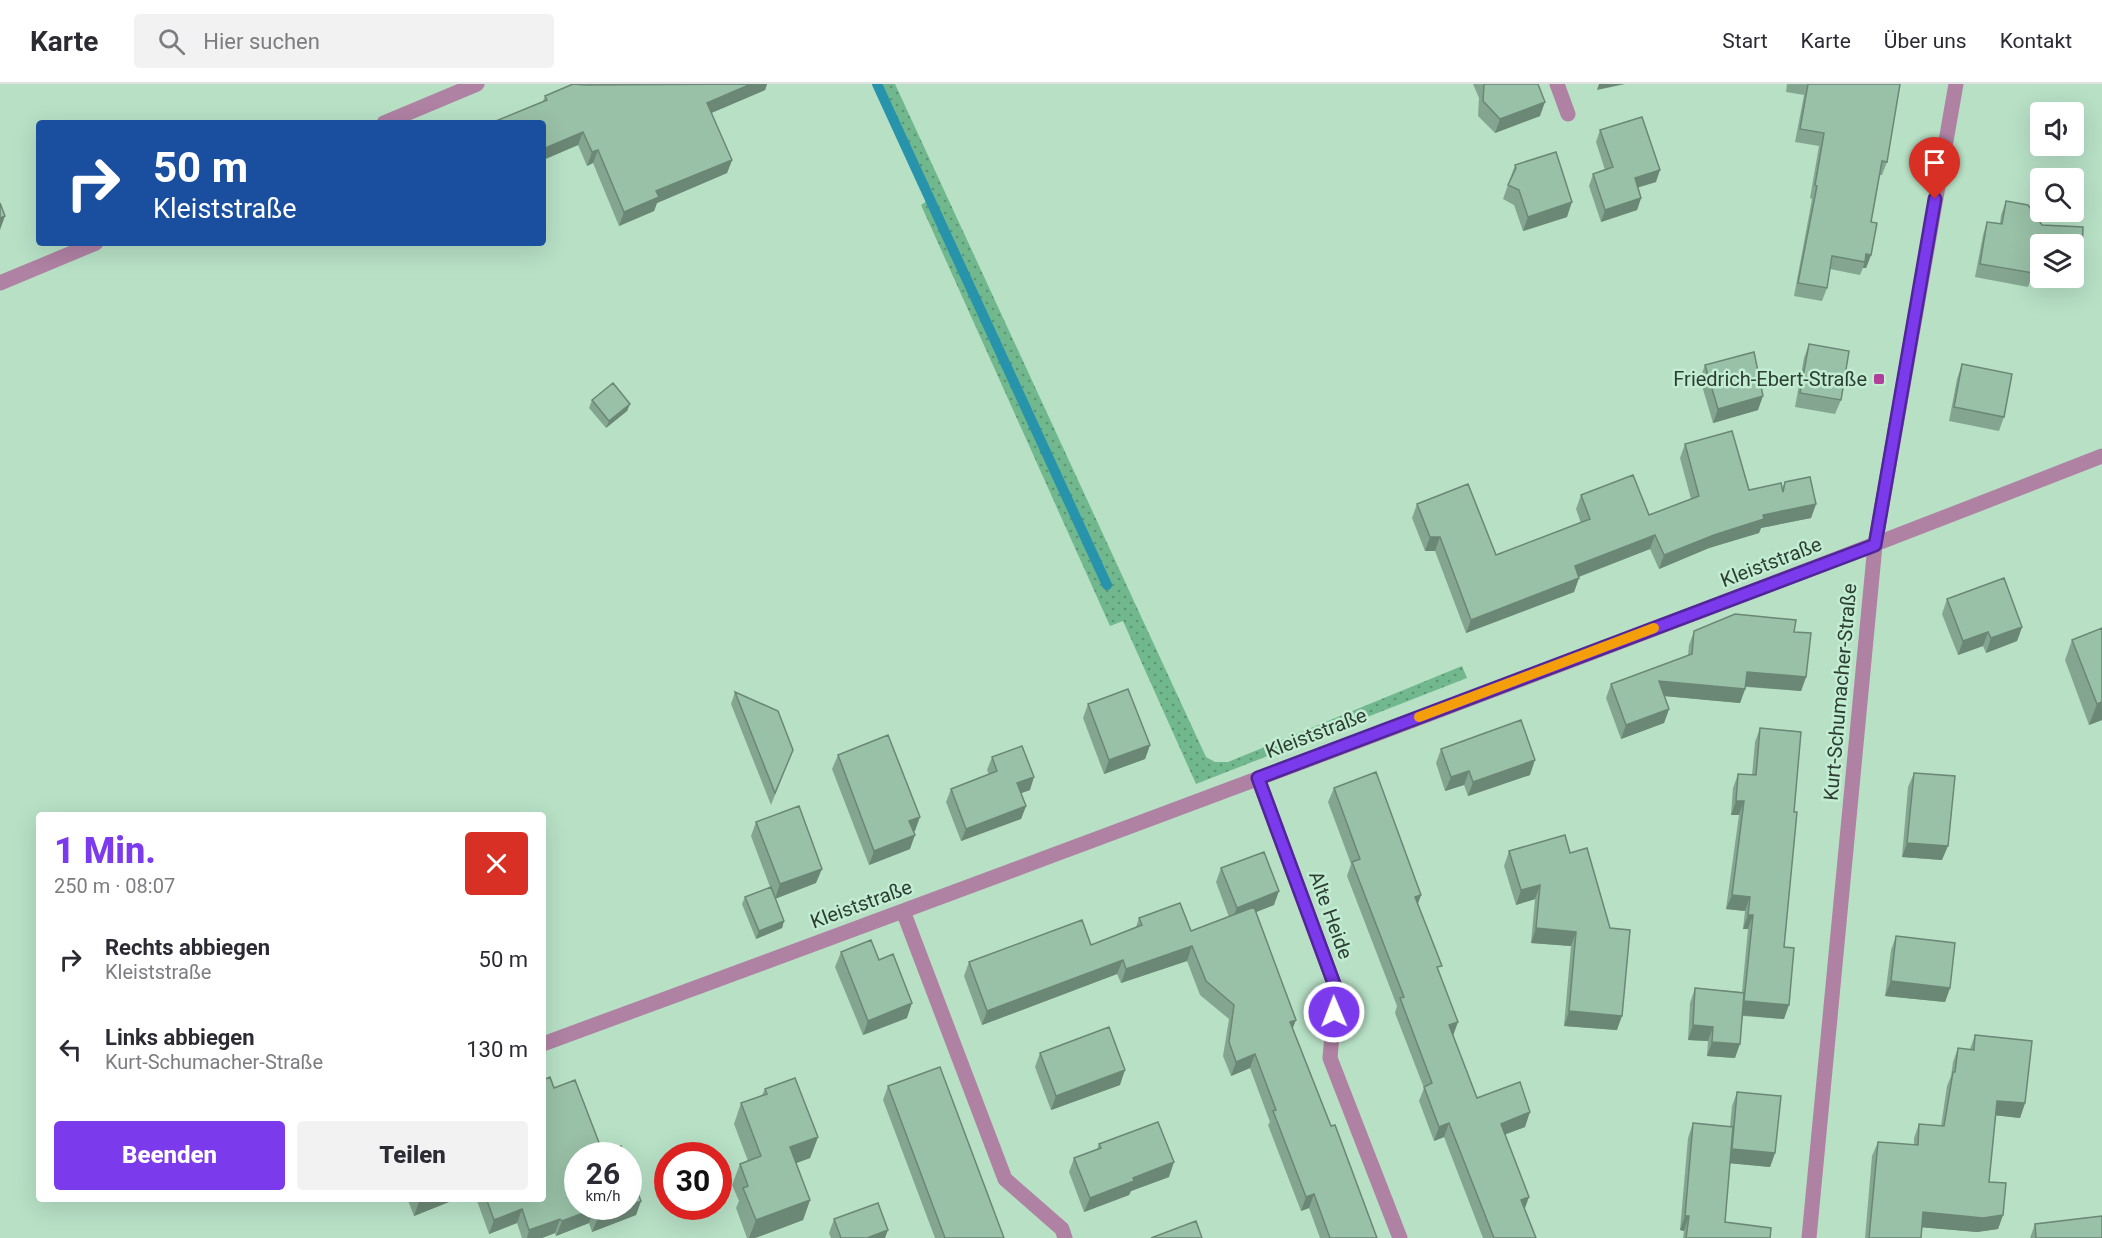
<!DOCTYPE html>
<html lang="de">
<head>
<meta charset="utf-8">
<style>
	:root { --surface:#fff; --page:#f2f2f3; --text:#2b2b33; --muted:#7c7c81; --line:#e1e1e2; --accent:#7c3aed }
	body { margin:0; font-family:Roboto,sans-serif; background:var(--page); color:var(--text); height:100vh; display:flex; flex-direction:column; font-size:22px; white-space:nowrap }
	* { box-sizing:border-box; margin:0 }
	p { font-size:20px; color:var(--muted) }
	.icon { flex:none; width:33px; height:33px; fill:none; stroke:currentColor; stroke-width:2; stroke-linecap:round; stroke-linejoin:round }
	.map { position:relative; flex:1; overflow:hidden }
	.side { position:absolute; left:36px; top:728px; width:510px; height:390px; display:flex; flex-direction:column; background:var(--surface); border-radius:6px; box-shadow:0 6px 24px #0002 }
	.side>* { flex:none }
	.top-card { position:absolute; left:36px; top:36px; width:510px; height:126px; border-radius:6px; box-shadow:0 6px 24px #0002; background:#1a4fa0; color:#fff; overflow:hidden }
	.fabs { position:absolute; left:2030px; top:18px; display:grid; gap:12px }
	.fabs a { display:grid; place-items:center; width:54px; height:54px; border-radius:6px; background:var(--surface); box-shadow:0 6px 24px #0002; font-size:30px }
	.speed { position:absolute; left:564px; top:1058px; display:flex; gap:12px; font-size:30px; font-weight:700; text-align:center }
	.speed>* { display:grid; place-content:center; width:78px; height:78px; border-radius:50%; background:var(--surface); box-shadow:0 6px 24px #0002; line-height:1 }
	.speed small { font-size:15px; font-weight:400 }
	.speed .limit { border:9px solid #d22; background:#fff; color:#111 }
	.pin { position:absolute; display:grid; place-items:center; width:51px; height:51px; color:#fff; margin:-62px -26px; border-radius:50% 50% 50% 0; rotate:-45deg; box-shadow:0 0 6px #0007 }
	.pin .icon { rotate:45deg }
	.me { position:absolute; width:66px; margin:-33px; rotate:359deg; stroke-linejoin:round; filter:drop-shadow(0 0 4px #0008) }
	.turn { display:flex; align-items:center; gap:21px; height:126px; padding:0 18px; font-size:27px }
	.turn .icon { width:78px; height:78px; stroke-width:2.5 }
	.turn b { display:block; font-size:42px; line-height:51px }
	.round { display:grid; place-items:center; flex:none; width:63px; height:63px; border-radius:6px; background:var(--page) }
	.overview { display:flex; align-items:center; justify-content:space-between; height:102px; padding:0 18px }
	h1 { font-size:36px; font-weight:800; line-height:45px; color:var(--accent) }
	.button { display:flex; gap:12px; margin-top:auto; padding:12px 18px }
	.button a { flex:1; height:69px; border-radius:6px; background:var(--accent); color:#fff; font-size:24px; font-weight:800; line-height:69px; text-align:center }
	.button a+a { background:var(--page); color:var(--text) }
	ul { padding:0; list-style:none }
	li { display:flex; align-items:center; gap:18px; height:90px; padding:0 18px }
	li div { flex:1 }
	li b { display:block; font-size:22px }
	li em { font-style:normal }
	header { display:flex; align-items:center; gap:36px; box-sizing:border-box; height:84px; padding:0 30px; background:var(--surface); border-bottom:2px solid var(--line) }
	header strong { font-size:28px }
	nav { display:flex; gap:33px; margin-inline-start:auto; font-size:21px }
	.search { width:420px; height:54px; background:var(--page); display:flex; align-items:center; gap:15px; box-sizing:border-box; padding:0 21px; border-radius:6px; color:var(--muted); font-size:22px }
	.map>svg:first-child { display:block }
	.green { fill:url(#green-dots) }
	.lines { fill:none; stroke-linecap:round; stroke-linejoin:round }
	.stream { stroke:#2894ac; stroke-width:10 }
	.minor { stroke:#af81a3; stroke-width:15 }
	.wall { fill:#84a690 }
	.shaded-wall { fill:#6b8775 }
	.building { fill:#99c1a7; stroke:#6b8775; stroke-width:1.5 }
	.route-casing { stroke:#51269a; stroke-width:15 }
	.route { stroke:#7c3aed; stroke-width:10 }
	.slow { stroke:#f59e0b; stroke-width:10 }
	.poi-dot { fill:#b13f9a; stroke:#c3edd2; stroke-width:2 }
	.labels { text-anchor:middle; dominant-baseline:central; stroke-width:5; stroke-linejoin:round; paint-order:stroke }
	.poi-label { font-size:20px; fill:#2d3e33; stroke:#c3edd2; text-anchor:end }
	.street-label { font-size:20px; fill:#2d3e33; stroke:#c3edd2 }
</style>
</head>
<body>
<header>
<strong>Karte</strong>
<div class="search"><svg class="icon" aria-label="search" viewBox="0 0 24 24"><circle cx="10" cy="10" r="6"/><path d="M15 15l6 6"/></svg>Hier suchen</div>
<nav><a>Start</a><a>Karte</a><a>Über uns</a><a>Kontakt</a></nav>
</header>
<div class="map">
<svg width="2102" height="1154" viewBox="0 0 2102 1154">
	<defs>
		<pattern id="green-dots" width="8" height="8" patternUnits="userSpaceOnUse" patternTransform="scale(1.5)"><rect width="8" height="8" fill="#72b88e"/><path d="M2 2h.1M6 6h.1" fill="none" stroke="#5e9775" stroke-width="1.8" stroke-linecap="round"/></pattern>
	</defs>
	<rect width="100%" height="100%" fill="#b7e0c5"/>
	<path class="green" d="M 875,0 L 895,0 L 1206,673 L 1215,678 L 1228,678 L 1462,582 L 1467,594 L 1196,700 L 1123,537 L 1110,542 L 921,121 L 927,117 Z"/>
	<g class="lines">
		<path class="stream" d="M 877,0 L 1107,501"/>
		<path class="minor" d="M 1557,0 L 1568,30
			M 384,39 L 477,0
			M 0,199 L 96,159
			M 1258,694 L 1336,905 L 1330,974 L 1400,1154
			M 903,827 L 1005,1095 L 1062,1145 L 1065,1154
			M 543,960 C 1064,768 1585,574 2102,372
			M 1809,1154 L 1875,461 L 1956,0"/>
	</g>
	<path class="wall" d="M 587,0 L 767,0 L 765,6 L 711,29 L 732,76 L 727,89 L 657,119 L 654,127 L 619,142 L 593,79 L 587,82 L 578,61 L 543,76 L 543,17 L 545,12 Z
		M 1473,0 L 1538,0 L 1540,32 L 1495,49 L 1478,32 L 1479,14 Z
		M 1787,0 L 1900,0 L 1887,78 L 1882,91 L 1879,91 L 1871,138 L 1871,171 L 1866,184 L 1863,184 L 1860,191 L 1830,185 L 1827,204 L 1822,217 L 1794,212 L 1812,115 L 1810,114 L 1819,62 L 1795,58 L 1804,11 L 1786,8 Z
		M 1600,46 L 1656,98 L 1638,103 L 1641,114 L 1637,126 L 1601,138 L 1589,102 L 1593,90 L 1605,86 L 1596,58 Z
		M 1515,81 L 1567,133 L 1523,147 L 1514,121 L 1503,115 Z
		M 2006,117 L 2082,169 L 2077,182 L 2040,160 L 2040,179 L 2035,179 L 2033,189 L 2028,203 L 1975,193 L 1983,151 L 1987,138 L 2000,139 L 2001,131 Z
		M 1809,260 L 1841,316 L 1835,330 L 1795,323 L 1804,274 Z
		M 1962,280 L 2004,333 L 1999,347 L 1949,337 L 1957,295 Z
		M 1705,281 L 1758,326 L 1713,339 L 1700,295 Z
		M 592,316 L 630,320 L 627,327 L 606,344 L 589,324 Z
		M 1685,360 L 1749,406 L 1782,405 L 1785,398 L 1816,420 L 1811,434 L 1761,444 L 1759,449 L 1709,464 L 1659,485 L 1650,465 L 1579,493 L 1574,508 L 1466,549 L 1435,467 L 1425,467 L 1412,434 L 1417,420 L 1496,471 L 1581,439 L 1576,425 L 1581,411 L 1649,431 L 1691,415 L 1680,374 Z
		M 1947,515 L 2022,543 L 2017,557 L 1986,569 L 1983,562 L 1958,571 L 1942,530 Z
		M 2102,544 L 2102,636 L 2089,641 L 2065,576 L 2072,556 Z
		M 1694,547 L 1794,548 L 1806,593 L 1801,607 L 1746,603 L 1740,619 L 1664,612 L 1669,625 L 1664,639 L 1621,655 L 1606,614 L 1611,600 L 1688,571 L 1689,561 Z
		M 735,608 L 788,678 L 771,721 L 731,620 Z
		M 1088,620 L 1150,661 L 1145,675 L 1104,690 L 1083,634 Z
		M 1760,644 L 1794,728 L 1784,863 L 1784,935 L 1743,932 L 1735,974 L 1707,972 L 1708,957 L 1688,956 L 1690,919 L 1695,904 L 1742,908 L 1748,845 L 1743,845 L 1745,827 L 1726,825 L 1739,731 L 1731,731 L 1733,704 L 1738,690 L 1752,691 L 1755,658 Z
		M 1441,665 L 1530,691 L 1468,712 L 1464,701 L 1445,707 L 1436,679 Z
		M 838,671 L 915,747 L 913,748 L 910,765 L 869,781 L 832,685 Z
		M 992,673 L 1030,706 L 1021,709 L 1026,722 L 1021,735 L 961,757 L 946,718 L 951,705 L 989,691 L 987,686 Z
		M 1914,689 L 1942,776 L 1902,773 L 1908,703 Z
		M 1334,704 L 1421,811 L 1418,819 L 1439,888 L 1453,952 L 1477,1014 L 1525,1043 L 1505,1050 L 1525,1125 L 1536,1154 L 1483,1154 L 1444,1053 L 1434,1057 L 1419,1017 L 1424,1004 L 1395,929 L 1397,922 L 1347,792 L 1351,780 L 1328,718 Z
		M 756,738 L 816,799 L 775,814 L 784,837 L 782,844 L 756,855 L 742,820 L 745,813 L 770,803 L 751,752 Z
		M 1565,751 L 1617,946 L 1564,942 L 1571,862 L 1531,859 L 1535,815 L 1516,821 L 1504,782 L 1509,767 Z
		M 1221,784 L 1274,821 L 1256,828 L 1296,936 L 1293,944 L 1331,1042 L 1377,1154 L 1320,1154 L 1309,1124 L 1301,1127 L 1268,1041 L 1270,1038 L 1250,984 L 1231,992 L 1223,972 L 1229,935 L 1200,911 L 1187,877 L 1121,899 L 1117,890 L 982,941 L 964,892 L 969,878 L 1091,861 L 1136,843 L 1139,834 L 1191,847 L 1229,833 L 1216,798 Z
		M 1896,852 L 1950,904 L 1945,918 L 1885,912 L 1891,866 Z
		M 841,868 L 879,876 L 907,934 L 863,951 L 835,883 Z
		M 1975,951 L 2025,1019 L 2020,1034 L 1996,1031 L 1989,1098 L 2003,1131 L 1998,1145 L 1977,1148 L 1922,1143 L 1921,1154 L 1865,1154 L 1872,1072 L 1878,1058 L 1914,1061 L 1914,1054 L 1919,1040 L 1941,1042 L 1947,1002 L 1951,992 L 1953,978 L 1958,964 L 1970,965 Z
		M 1040,969 L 1120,1001 L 1051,1026 L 1035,983 Z
		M 888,1002 L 1004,1154 L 935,1154 L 883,1016 Z
		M 554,1004 L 603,1069 L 641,1117 L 636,1131 L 592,1148 L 589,1139 L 556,1152 L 555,1149 L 542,1154 L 522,1154 L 517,1139 L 489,1150 L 476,1114 L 543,1114 Z
		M 765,1005 L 818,1053 L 810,1074 L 796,1079 L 810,1116 L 803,1136 L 755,1154 L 747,1154 L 736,1124 L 739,1117 L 732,1101 L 740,1080 L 748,1077 L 734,1040 L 741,1019 L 762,1011 Z
		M 1737,1008 L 1775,1069 L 1770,1083 L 1730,1079 L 1725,1138 L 1770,1154 L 1683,1154 L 1684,1147 L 1680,1146 L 1688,1054 L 1693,1039 L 1730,1043 L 1732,1022 Z
		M 1099,1060 L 1169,1093 L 1131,1107 L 1129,1111 L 1084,1128 L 1069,1088 L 1074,1074 L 1097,1065 Z
		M 407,1114 L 459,1114 L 414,1132 Z
		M 834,1135 L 885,1154 L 831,1154 L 829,1149 Z
		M 2035,1140 L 2102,1154 L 2030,1154 Z"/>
	<path class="shaded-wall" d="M 751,0 L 767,0 L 765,6 L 702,33 L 707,19 Z
		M 1599,0 L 1625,0 L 1597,6 Z
		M 1545,18 L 1540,32 L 1495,49 L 1500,35 Z
		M 583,48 L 578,61 L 543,76 L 543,65 Z
		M 598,66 L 593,79 L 587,82 L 592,68 Z
		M 732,76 L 727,89 L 657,119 L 654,127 L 619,142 L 624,128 L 656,107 Z
		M 1660,86 L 1656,98 L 1630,106 L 1635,94 Z
		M 1641,114 L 1637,126 L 1601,138 L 1605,126 Z
		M 1572,118 L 1567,133 L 1523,147 L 1528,133 Z
		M 5,132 L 0,146 L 0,134 Z
		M 2037,166 L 2040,166 L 2040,179 L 2033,179 Z
		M 2073,168 L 2082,169 L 2077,182 L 2073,182 Z
		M 1866,170 L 1871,171 L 1866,184 L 1863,184 Z
		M 1763,312 L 1758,326 L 1713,339 L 1718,325 Z
		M 630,320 L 627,327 L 606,344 L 609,337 Z
		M 1816,420 L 1811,434 L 1761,444 L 1759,449 L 1709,464 L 1659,485 L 1664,471 L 1763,431 Z
		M 1655,451 L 1650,465 L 1570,496 L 1575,482 Z
		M 1430,453 L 1440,453 L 1435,467 L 1425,467 Z
		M 1579,494 L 1574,508 L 1466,549 L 1471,536 Z
		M 2022,543 L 2017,557 L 1986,569 L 1991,554 Z
		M 1988,548 L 1983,562 L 1958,571 L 1963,557 Z
		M 1747,588 L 1806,593 L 1801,607 L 1742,602 Z
		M 1659,597 L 1745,605 L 1740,619 L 1653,611 Z
		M 2102,618 L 2102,636 L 2089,641 L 2097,620 Z
		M 1669,625 L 1664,639 L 1621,655 L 1626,641 Z
		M 1150,661 L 1145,675 L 1104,690 L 1109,676 Z
		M 1535,676 L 1530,691 L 1468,712 L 1473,698 Z
		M 1469,687 L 1464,701 L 1445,707 L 1451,693 Z
		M 1034,693 L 1030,706 L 1013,712 L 1017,699 Z
		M 1736,717 L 1744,717 L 1739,731 L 1731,731 Z
		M 1026,722 L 1021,735 L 961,757 L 966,745 Z
		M 920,733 L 915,747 L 904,751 L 909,737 Z
		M 915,751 L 910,765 L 869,781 L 874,767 Z
		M 1907,759 L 1948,762 L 1942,776 L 1902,773 Z
		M 822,785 L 816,799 L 775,815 L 780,800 Z
		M 1540,801 L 1535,815 L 1516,821 L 1521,806 Z
		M 1279,807 L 1274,821 L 1231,838 L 1237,824 Z
		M 1421,811 L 1416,825 L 1415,813 Z
		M 1732,811 L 1750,813 L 1745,827 L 1726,825 Z
		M 1748,831 L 1753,831 L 1748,845 L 1743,845 Z
		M 784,837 L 782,844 L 756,855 L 759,847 Z
		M 1536,844 L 1576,848 L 1571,862 L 1531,859 Z
		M 1192,862 L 1187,877 L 1121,899 L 1126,885 Z
		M 1123,876 L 1117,890 L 982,941 L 987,927 Z
		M 1891,897 L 1950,904 L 1945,918 L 1885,912 Z
		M 1744,917 L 1789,921 L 1784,935 L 1739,931 Z
		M 912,919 L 907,934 L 863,951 L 868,937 Z
		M 1569,927 L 1622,932 L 1617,946 L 1564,942 Z
		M 1296,936 L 1290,950 L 1290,938 Z
		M 1458,938 L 1453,952 L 1449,941 Z
		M 1693,941 L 1713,943 L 1708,957 L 1688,956 Z
		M 1712,958 L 1740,960 L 1735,974 L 1707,972 Z
		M 1255,970 L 1250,984 L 1231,992 L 1236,978 Z
		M 1125,986 L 1120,1001 L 1051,1026 L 1056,1012 Z
		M 1997,1017 L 2025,1019 L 2020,1034 L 1992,1031 Z
		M 1530,1028 L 1525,1043 L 1496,1054 L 1501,1040 Z
		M 1449,1039 L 1444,1053 L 1434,1057 L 1439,1043 Z
		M 818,1053 L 810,1074 L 783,1084 L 790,1063 Z
		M 1732,1065 L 1775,1069 L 1770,1083 L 1727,1079 Z
		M 1174,1078 L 1169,1093 L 1131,1107 L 1129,1111 L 1084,1128 L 1090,1114 L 1133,1094 Z
		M 1314,1110 L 1309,1124 L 1301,1127 L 1306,1113 Z
		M 1529,1113 L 1524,1127 L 1521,1116 Z
		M 427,1114 L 459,1114 L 414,1132 L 419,1118 Z
		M 810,1116 L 803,1136 L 755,1154 L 749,1154 L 756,1136 Z
		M 641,1117 L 636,1131 L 592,1148 L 598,1134 Z
		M 522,1125 L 517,1139 L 489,1150 L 494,1136 Z
		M 594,1125 L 589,1139 L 556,1152 L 562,1137 Z
		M 1923,1128 L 2003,1131 L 1998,1145 L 1977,1148 L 1918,1143 Z
		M 1685,1132 L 1689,1132 L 1684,1147 L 1680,1146 Z
		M 560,1135 L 555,1149 L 542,1154 L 527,1154 L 529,1146 Z
		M 888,1146 L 885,1154 L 867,1154 Z"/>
	<path class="building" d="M 573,0 L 585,1 L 751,0 L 707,19 L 732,76 L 656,107 L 659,113 L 624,128 L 598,66 L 592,68 L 583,48 L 543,65 L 543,39 L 491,39 L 547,16 L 545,12 Z
		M 1484,0 L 1538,0 L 1545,18 L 1500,35 L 1483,17 Z
		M 1808,0 L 1900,0 L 1887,78 L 1882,77 L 1871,138 L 1877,139 L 1871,171 L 1866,170 L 1865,178 L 1832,172 L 1827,204 L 1798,199 L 1817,102 L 1815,101 L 1824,49 L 1800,45 Z
		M 1642,33 L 1660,86 L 1635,94 L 1641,114 L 1605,126 L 1593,90 L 1613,83 L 1600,46 Z
		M 1556,68 L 1572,118 L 1528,133 L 1519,106 L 1508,101 L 1516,84 L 1515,81 Z
		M 2006,117 L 2028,121 L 2042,141 L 2083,143 L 2082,169 L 2073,168 L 2073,160 L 2040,160 L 2040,166 L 2037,166 L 2033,189 L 1980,180 L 1987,138 L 2002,140 Z
		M 0,119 L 5,132 L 0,134 Z
		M 1809,260 L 1849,267 L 1841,316 L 1800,309 Z
		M 1754,268 L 1763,312 L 1718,325 L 1705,281 Z
		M 1962,280 L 2012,290 L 2004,333 L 1954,323 Z
		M 613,299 L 630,320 L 609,337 L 592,316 Z
		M 1732,347 L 1749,406 L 1781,399 L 1783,408 L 1785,398 L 1810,393 L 1816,420 L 1763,431 L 1764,435 L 1714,451 L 1664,471 L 1655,451 L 1575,482 L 1579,494 L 1471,536 L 1440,453 L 1430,453 L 1417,420 L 1468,400 L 1496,471 L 1590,435 L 1581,411 L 1633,391 L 1649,431 L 1699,412 L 1685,360 Z
		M 2004,494 L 2022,543 L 1991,554 L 1988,548 L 1963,557 L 1947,515 Z
		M 1735,530 L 1796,536 L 1794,548 L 1811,549 L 1806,593 L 1747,588 L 1745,605 L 1659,597 L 1669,625 L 1626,641 L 1611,600 L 1692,570 L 1694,547 Z
		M 2102,544 L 2102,618 L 2097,620 L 2072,556 Z
		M 1128,605 L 1150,661 L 1109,676 L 1088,620 Z
		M 735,608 L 778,627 L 793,666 L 775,709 Z
		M 1521,636 L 1535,676 L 1473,698 L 1469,687 L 1451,693 L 1441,665 Z
		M 1760,644 L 1801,648 L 1794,728 L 1797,728 L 1784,863 L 1794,864 L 1789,921 L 1744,917 L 1753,831 L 1748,831 L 1750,813 L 1732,811 L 1744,717 L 1736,717 L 1738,690 L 1756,691 Z
		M 888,651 L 920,733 L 909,737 L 915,751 L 874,767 L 838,671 Z
		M 1022,662 L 1034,693 L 1017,699 L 1026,722 L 966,745 L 951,705 L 997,687 L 992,673 Z
		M 1376,688 L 1421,811 L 1415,813 L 1442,882 L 1437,883 L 1458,938 L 1449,941 L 1477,1014 L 1520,998 L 1530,1028 L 1501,1040 L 1529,1113 L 1521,1116 L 1536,1154 L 1494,1154 L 1449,1039 L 1439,1043 L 1424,1003 L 1432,999 L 1400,914 L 1404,913 L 1352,778 L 1360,775 L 1334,704 Z
		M 1914,689 L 1955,692 L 1948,762 L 1907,759 Z
		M 799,722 L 822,785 L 780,800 L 756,738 Z
		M 1565,751 L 1570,769 L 1587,764 L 1610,844 L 1630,846 L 1622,932 L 1569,927 L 1576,848 L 1536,844 L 1540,801 L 1521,806 L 1509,767 Z
		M 1264,768 L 1279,807 L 1237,824 L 1221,784 Z
		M 771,803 L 784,837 L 759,847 L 745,813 Z
		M 1180,819 L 1191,847 L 1254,823 L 1296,936 L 1290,938 L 1331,1042 L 1335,1041 L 1377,1154 L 1330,1154 L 1314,1110 L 1306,1113 L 1273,1027 L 1276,1026 L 1255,970 L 1236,978 L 1229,958 L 1234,921 L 1206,897 L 1192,862 L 1126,885 L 1123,876 L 987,927 L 969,878 L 1082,836 L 1091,861 L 1142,841 L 1139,834 Z
		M 1896,852 L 1955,859 L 1950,904 L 1891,897 Z
		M 871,856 L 879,876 L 893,870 L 912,919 L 868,937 L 841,868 Z
		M 1695,904 L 1744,909 L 1740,960 L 1712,958 L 1713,943 L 1693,941 Z
		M 1109,943 L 1125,986 L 1056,1012 L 1040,969 Z
		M 1975,951 L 2032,957 L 2025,1019 L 1997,1017 L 1989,1098 L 2006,1099 L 2003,1131 L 1983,1134 L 1923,1128 L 1921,1154 L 1869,1154 L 1878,1058 L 1918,1061 L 1919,1040 L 1944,1042 L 1953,988 L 1955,988 L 1958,964 L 1974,966 Z
		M 940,983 L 1004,1154 L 945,1154 L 888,1002 Z
		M 550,993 L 554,1004 L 575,996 L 603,1069 L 621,1062 L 624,1071 L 578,1071 L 578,1122 L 628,1122 L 598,1134 L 594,1125 L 562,1137 L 560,1135 L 529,1146 L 522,1125 L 494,1136 L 486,1114 L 543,1114 L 543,996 Z
		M 795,994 L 818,1053 L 790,1063 L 810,1116 L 756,1136 L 743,1104 L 748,1102 L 740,1080 L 761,1072 L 741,1019 L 767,1010 L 765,1005 Z
		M 1737,1008 L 1781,1012 L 1775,1069 L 1732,1065 Z
		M 1158,1038 L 1174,1078 L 1133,1094 L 1134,1097 L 1090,1114 L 1074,1074 L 1101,1064 L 1099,1060 Z
		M 1693,1039 L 1733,1043 L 1725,1138 L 1771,1144 L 1770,1154 L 1686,1154 L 1689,1132 L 1685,1132 Z
		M 628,1083 L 641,1117 L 628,1122 Z
		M 418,1114 L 427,1114 L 419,1118 Z
		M 878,1119 L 888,1146 L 867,1154 L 841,1154 L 834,1135 Z
		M 2102,1132 L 2102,1154 L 2036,1154 L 2035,1140 Z
		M 1196,1137 L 1202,1154 L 1151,1154 Z"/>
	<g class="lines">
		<g class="route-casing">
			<path id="route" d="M 1334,928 L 1336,905 L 1258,694 L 1875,461 L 1935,115"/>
		</g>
		<use href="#route" class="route"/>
		<path class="slow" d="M 1419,633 L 1654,544"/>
	</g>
	<rect class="poi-dot" x="1873" y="289" width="12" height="12" rx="3"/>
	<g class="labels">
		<g class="poi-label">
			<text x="1867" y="295">Friedrich-Ebert-Straße</text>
		</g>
		<g class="street-label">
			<text transform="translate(1771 478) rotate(-21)">Kleiststraße</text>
			<text transform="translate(1840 608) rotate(-85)">Kurt-Schumacher-Straße</text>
			<text transform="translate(1316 649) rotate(-21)">Kleiststraße</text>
			<text transform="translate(861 820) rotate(-20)">Kleiststraße</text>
			<text transform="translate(1331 831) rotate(70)">Alte Heide</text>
		</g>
	</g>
</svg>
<div class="fabs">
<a><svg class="icon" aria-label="sound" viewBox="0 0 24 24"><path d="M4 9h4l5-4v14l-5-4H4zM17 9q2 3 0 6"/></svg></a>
<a><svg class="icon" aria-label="search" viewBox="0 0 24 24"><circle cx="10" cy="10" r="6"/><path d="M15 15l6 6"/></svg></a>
<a><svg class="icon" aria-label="layers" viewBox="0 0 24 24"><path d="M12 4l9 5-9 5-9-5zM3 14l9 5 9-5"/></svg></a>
</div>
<div class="speed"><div>26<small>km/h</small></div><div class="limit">30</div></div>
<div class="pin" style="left:1935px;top:115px;background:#d93025"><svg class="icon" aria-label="arrive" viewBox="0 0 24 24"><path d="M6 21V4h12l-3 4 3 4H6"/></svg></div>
<svg class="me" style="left:1334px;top:928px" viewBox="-20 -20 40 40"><circle r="17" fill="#7c3aed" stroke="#fff" stroke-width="3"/><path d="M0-11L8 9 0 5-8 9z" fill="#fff"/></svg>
<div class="top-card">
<div class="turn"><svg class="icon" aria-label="right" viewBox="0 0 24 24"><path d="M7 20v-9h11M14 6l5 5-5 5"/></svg><div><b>50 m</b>Kleiststraße</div></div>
</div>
<section class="side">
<div class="overview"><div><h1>1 Min.</h1><p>250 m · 08:07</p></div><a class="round" style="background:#d93025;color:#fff"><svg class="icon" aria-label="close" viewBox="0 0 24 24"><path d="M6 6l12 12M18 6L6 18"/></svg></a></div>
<ul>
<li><svg class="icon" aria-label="right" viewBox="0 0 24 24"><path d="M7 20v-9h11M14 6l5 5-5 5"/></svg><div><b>Rechts abbiegen</b><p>Kleiststraße</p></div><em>50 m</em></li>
<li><svg class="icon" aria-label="left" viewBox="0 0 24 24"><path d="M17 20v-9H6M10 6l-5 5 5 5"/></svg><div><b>Links abbiegen</b><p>Kurt-Schumacher-Straße</p></div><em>130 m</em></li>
</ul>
<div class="button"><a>Beenden</a><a>Teilen</a></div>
</section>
</div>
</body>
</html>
